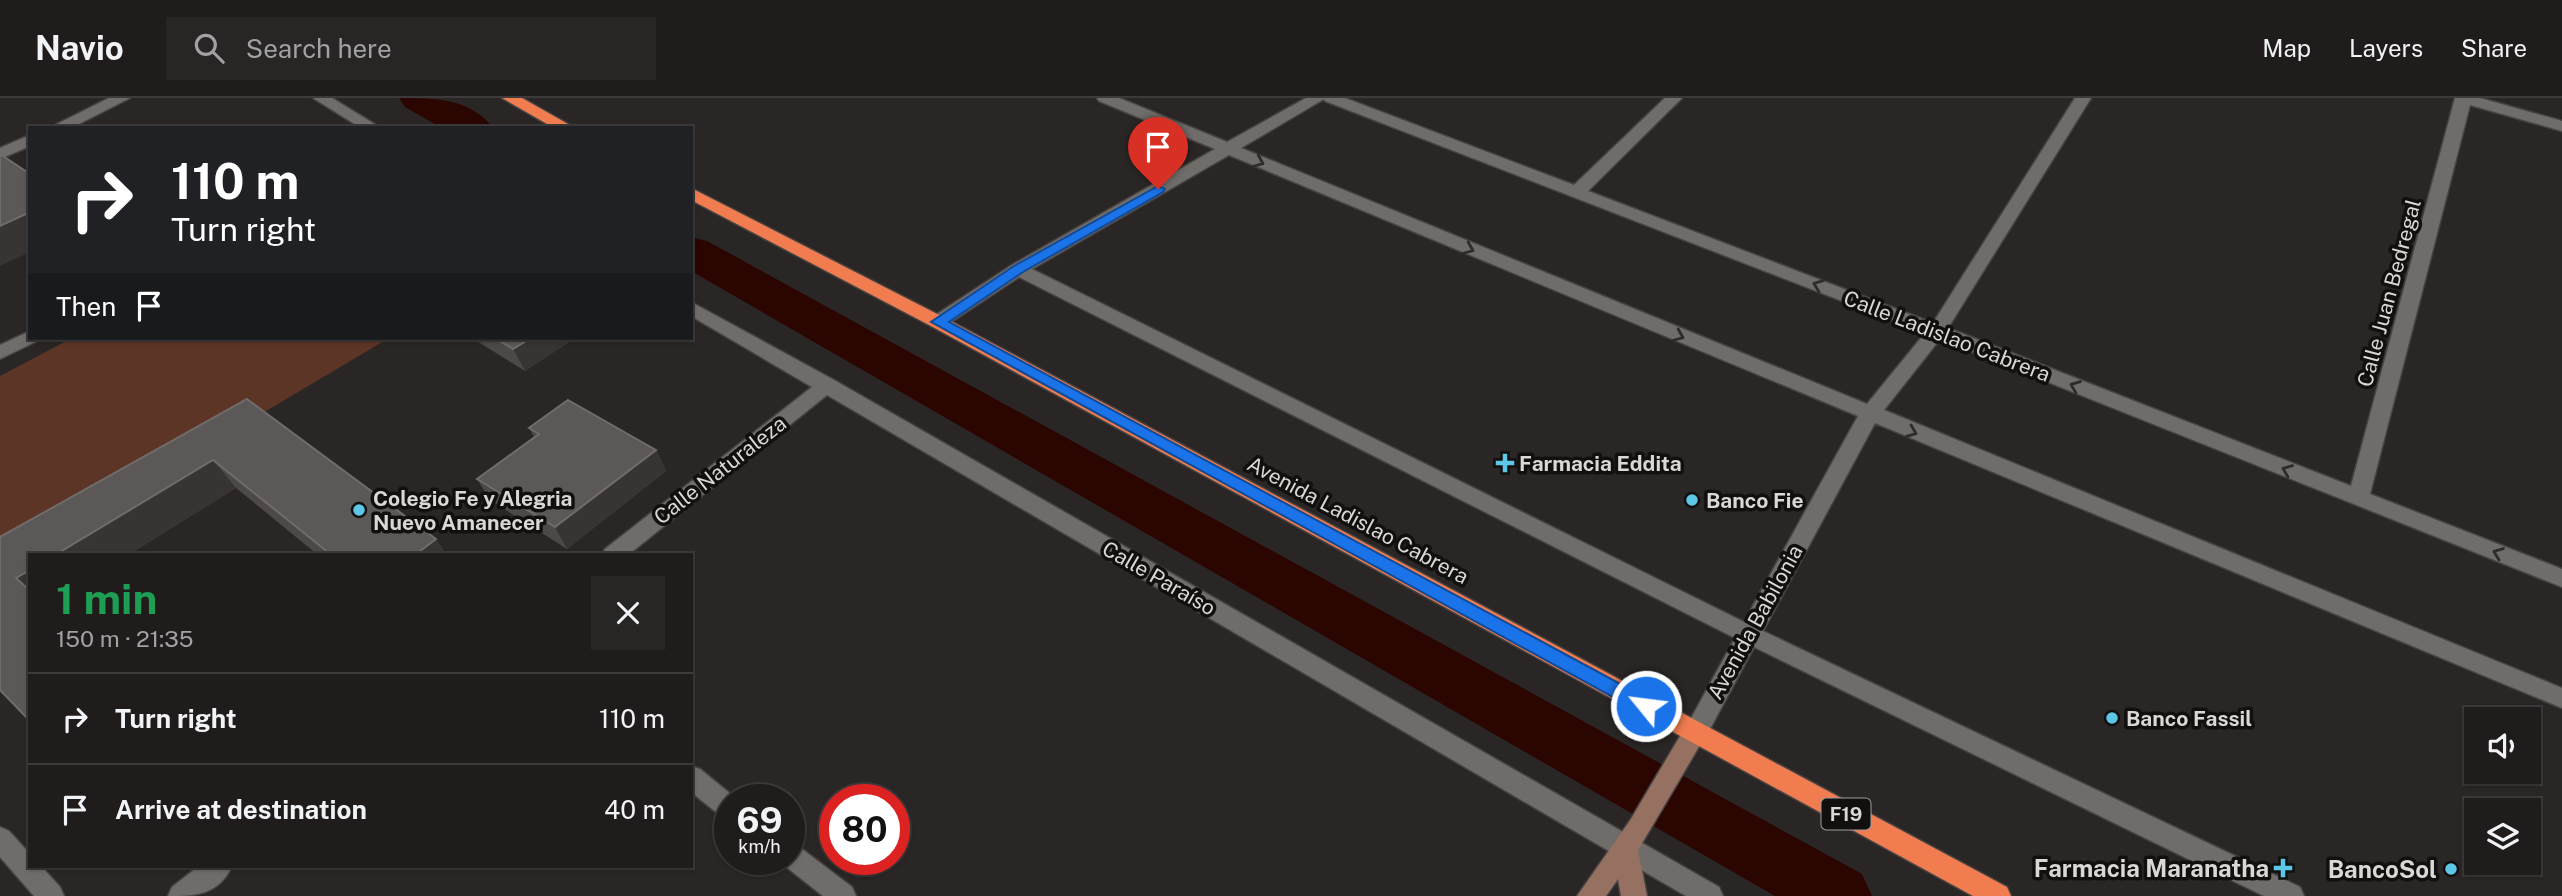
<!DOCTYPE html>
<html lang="en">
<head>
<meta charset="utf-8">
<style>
	:root { --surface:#201c1c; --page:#282525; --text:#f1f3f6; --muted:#a2a1a3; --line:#3d3a3b }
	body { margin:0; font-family:"Public Sans",sans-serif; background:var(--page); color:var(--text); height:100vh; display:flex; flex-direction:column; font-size:26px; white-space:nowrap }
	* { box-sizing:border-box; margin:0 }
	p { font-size:23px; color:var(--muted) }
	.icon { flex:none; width:38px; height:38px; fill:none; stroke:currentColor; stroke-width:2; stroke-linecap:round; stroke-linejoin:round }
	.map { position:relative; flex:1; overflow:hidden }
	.sheet { position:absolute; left:28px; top:455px; width:665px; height:315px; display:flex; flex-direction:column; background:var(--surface); border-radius:0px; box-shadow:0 2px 5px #0004,0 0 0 2px var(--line) }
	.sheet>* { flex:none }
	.guide { position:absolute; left:28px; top:28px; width:665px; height:214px; border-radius:0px; box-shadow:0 2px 5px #0004,0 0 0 2px var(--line); background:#202124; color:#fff; overflow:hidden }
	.buttons { position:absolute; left:2464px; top:609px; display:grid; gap:14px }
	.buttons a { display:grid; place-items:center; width:77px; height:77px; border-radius:0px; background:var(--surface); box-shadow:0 2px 5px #0004,0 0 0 2px var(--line); font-size:35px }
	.speed { position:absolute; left:714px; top:686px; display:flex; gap:14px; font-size:35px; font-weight:700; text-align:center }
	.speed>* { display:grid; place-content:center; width:91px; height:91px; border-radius:50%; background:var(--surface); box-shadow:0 2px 5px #0004,0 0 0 2px var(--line); line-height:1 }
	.speed small { font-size:18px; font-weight:400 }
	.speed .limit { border:10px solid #d22; background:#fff; color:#111 }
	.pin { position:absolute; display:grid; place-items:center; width:60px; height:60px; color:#fff; margin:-72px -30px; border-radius:50% 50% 50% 0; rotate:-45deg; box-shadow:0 0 7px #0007 }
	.pin .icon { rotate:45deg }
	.me { position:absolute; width:77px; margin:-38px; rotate:299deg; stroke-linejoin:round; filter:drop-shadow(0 0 5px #0008) }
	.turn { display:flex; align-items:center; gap:24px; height:147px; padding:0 28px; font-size:32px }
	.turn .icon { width:91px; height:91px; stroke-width:2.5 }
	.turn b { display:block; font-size:49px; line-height:60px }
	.then { display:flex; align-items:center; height:66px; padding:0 28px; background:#0003; gap:14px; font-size:26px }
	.round { display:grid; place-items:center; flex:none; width:74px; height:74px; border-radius:0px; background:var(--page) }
	.headline { display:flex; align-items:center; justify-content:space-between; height:119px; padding:0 28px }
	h1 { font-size:42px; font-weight:700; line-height:52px; color:#1e9e55 }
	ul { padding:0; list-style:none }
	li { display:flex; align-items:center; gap:21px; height:91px; padding:0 28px; border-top:2px solid var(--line) }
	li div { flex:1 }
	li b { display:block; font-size:26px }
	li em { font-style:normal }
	header { display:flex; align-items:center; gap:42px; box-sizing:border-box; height:98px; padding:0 35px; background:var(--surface); border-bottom:2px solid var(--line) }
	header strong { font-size:33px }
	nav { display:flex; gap:38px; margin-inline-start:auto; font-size:24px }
	.search { width:490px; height:63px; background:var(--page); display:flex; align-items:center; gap:18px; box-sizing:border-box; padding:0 24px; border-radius:0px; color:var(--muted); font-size:26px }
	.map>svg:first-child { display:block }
	.green { fill:#5d3526 }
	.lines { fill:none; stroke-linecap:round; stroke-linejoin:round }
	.canal { fill:#2b0500; fill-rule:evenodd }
	.street-casing { stroke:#464342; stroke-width:3 }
	.secondary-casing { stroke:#464342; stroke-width:3 }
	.highway-casing { stroke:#464342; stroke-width:3 }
	.street { fill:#706c6a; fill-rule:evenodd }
	.secondary { fill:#967162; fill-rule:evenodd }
	.highway { fill:#f07c4f; fill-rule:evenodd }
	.wall { fill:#4d4948 }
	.shaded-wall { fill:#383433 }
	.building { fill:#5c5857; stroke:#706c6b; stroke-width:2 }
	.oneway { stroke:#2e2c2a }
	.route { fill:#1a73e8; stroke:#114b97; stroke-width:2 }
	.poi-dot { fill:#5dc7e8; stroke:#11100f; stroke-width:2.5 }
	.labels { text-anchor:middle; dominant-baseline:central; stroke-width:7; stroke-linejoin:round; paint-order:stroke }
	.shield { fill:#11100f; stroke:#9e9c9b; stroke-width:2 }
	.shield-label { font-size:19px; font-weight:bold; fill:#dad8d7 }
	.street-label { font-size:21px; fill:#dad8d7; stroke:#11100f }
	.poi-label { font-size:21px; font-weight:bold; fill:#dad8d7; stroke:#11100f; text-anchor:start }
	.near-poi-label { font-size:24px; font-weight:bold; fill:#dad8d7; stroke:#11100f; text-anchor:end }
</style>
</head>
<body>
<header>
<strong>Navio</strong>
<div class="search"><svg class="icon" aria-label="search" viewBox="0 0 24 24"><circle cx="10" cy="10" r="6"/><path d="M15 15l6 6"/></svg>Search here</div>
<nav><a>Map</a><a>Layers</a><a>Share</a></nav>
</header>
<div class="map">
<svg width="2562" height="798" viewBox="0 0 2562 798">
	<rect width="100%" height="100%" fill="#2a2625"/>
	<path class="green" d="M 72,240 L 389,240 L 0,471 L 0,278 Z"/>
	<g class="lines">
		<path class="canal" d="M 399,0 C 433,0 471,0 493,30 L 442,30 L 405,9 Z
			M 691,139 L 707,143 L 1862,776 L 1872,798 L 1775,798 L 691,173 Z"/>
		<g class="street-casing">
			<path id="street" d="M 109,0 L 130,0 L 71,30 L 49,30 Z
				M 313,0 L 332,0 L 381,30 L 361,30 Z
				M 1097,0 L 1119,0 L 1227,44 L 1306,0 L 1345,0 L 1574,87 L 1665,0 L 1682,0 L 1588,93 L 1933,225 L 2075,0 L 2091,0 L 1948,230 L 2351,388 L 2455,0 L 2480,0 L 2562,23 L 2562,33 L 2470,7 L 2370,396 L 2562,471 L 2562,489 L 1940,241 L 1884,312 L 2562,590 L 2562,610 L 1875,325 L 1763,533 L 2300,789 L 2304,798 L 2264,798 L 1754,549 L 1704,642 L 1695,645 L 1686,642 L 1683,635 L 1735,540 L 1019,179 L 945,228 L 931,228 L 929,224 L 931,220 L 1012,167 L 1215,51 L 1099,3 ZM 1324,1 L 1325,3 L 1925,235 L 1867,306 L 1241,50 ZM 1229,57 L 1858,318 L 1744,524 L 1032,171 Z
				M 30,37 L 30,48 L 0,61 L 0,50 Z
				M 691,204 L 834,282 L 1719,789 L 1723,798 L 1686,798 L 827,297 L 628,457 L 602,457 L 605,451 L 812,289 L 691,218 Z
				M 30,233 L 30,240 L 39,240 L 37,243 L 0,261 L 0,247 Z
				M 691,668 L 700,671 L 738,702 L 730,702 L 730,721 L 721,718 L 691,694 Z
				M 0,729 L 9,733 L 30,756 L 30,768 L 41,768 L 60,789 L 64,798 L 34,798 L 0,759 Z
				M 789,744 L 798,748 L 852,789 L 856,798 L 823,798 L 780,764 L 778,761 L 789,761 Z
				M 199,768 L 232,768 C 219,797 195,798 168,798 L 172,789 Z"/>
		</g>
		<g class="secondary-casing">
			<path id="secondary" d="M 1695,625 L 1704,628 L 1707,635 L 1638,752 L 1647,798 L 1621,798 L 1618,781 L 1606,798 L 1577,798 L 1631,721 L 1686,628 Z"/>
		</g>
		<g class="highway-casing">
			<path id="highway" d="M 502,0 L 522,0 L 575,30 L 554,30 Z
				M 691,90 L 945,220 L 2007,789 L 2011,798 L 1973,798 L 931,228 L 691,102 Z"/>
		</g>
		<use href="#street" class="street"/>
		<use href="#secondary" class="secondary"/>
		<use href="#highway" class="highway"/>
	</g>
	<path class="wall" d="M 472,240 L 575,240 L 525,273 Z
		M 247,301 L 436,441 L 447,457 L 318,457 L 236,390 L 128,457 L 30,457 L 0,439 Z
		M 529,330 L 656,352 L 666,373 L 567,451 L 490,402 L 477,381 L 534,339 Z"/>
	<path class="shaded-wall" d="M 30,114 L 30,154 L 0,168 L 0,128 Z
		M 531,240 L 575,240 L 525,273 L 513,251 Z
		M 656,352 L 666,373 L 567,451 L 555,429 Z
		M 213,362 L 236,390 L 128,457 L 55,457 Z
		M 436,441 L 447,457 L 415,457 Z
		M 30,472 L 30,493 L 16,480 Z"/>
	<path class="building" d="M 0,56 L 30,76 L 30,114 L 0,128 Z
		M 495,240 L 531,240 L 513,251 Z
		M 247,301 L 436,441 L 415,457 L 327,457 L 329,455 L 213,362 L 55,457 L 30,457 L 30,472 L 16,480 L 30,493 L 30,623 L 0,592 L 0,439 Z
		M 568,302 L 656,352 L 555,429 L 477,381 L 539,336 L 529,330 Z"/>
	<defs><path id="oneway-chevron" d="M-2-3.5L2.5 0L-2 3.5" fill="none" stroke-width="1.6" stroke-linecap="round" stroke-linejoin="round" transform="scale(1.75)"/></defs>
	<g class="oneway">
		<use href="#oneway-chevron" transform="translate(1259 64) rotate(23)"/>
		<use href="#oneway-chevron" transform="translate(1469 151) rotate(23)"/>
		<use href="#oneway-chevron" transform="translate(1818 187) rotate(-159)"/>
		<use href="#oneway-chevron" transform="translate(1679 238) rotate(23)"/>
		<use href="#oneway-chevron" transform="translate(2075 288) rotate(-158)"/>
		<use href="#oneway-chevron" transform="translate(1912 334) rotate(22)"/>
		<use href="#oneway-chevron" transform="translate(2287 372) rotate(-158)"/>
		<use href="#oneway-chevron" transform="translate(2498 455) rotate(-159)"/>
	</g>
	<path class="route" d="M 1158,88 L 1165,91 L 1163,94 L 1023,174 L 949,224 L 1652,603 L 1655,608 L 1652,614 L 1646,616 L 1640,614 L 931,224 L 1014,168 Z"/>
	<g class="poi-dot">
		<path d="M1501.5 354.5h7v7h7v7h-7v7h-7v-7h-7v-7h7z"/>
		<circle cx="1692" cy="402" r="7"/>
		<circle cx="359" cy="412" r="7"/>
		<circle cx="2112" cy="620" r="7"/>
		<path d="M2279.5 759.5h7v7h7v7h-7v7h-7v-7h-7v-7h7z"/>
		<circle cx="2451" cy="771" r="7"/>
	</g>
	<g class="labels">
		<rect class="shield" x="1821.5" y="700.5" width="49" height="31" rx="5"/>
		<g class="shield-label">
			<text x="1846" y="716">F19</text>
		</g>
		<g class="street-label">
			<text transform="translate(2389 195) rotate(-75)">Calle Juan Bedregal</text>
			<text transform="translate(1947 238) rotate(21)">Calle Ladislao Cabrera</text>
			<text transform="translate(720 372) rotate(-38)">Calle Naturaleza</text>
			<text transform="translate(1358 422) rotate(28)">Avenida Ladislao Cabrera</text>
			<text transform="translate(1159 480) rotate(30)">Calle Paraíso</text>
			<text transform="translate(1755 524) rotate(-61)">Avenida Babilonia</text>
		</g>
		<g class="poi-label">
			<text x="1519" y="365">Farmacia Eddita</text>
			<text x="373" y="400">Colegio Fe y Alegria<tspan x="373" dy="24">Nuevo Amanecer</tspan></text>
			<text x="1706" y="402">Banco Fie</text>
			<text x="2126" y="620">Banco Fassil</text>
		</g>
		<g class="near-poi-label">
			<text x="2269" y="770">Farmacia Maranatha</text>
			<text x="2437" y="771">BancoSol</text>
		</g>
	</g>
</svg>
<div class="buttons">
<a><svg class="icon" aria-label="sound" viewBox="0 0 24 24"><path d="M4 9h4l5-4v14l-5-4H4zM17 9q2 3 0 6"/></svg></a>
<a><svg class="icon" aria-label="layers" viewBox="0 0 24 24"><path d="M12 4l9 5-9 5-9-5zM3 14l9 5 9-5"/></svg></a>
</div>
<div class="speed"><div>69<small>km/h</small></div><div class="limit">80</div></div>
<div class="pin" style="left:1158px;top:91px;background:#d93025"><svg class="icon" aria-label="arrive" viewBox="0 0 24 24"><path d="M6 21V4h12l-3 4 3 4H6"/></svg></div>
<svg class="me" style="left:1646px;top:608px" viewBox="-20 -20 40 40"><circle r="17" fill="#1a73e8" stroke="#fff" stroke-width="3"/><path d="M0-11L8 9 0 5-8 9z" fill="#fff"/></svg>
<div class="guide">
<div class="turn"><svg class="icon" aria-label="right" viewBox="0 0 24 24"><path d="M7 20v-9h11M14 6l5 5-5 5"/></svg><div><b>110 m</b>Turn right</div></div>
<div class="then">Then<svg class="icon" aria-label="arrive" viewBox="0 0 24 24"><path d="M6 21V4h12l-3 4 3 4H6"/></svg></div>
</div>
<section class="sheet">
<div class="headline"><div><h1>1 min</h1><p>150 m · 21:35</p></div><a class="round"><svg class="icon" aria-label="close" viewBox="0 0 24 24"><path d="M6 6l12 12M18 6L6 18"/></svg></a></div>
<ul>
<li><svg class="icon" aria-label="right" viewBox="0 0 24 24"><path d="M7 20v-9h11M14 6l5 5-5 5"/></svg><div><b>Turn right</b></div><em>110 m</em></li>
<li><svg class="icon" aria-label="arrive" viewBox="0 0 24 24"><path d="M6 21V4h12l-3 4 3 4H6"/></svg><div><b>Arrive at destination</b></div><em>40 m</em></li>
</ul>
</section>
</div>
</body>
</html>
